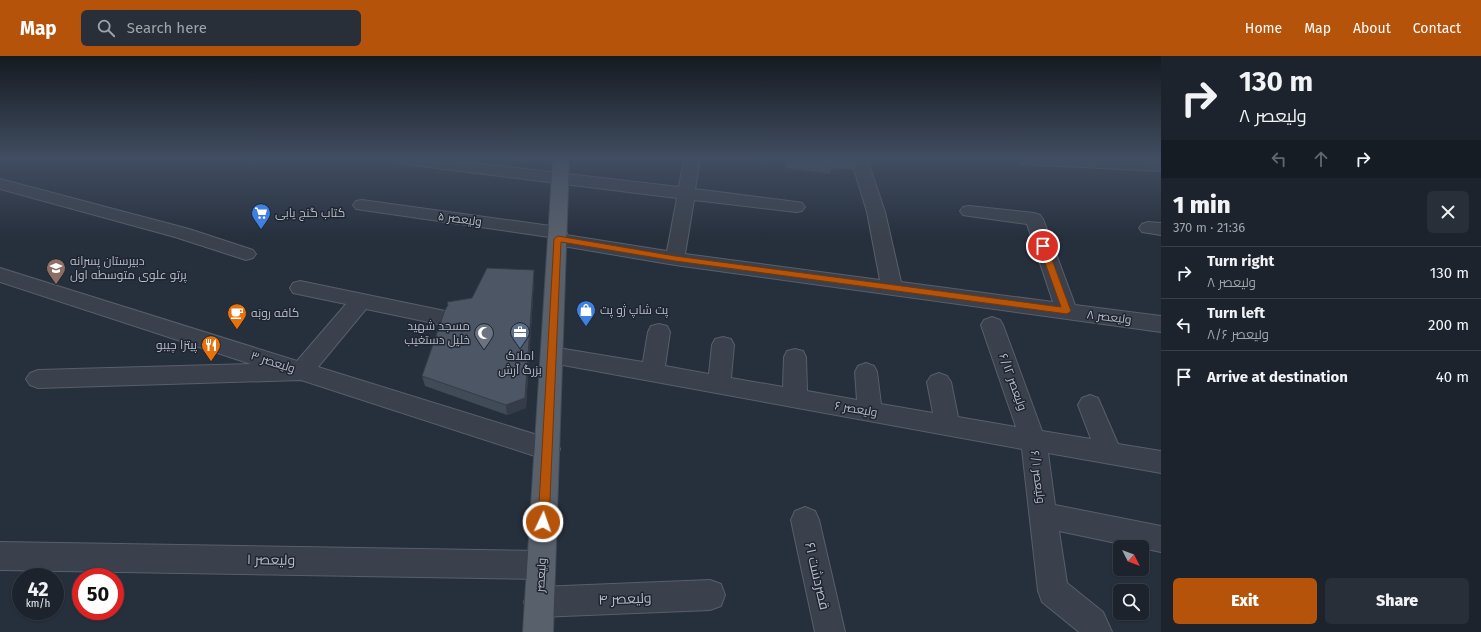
<!DOCTYPE html>
<html lang="en">
<head>
<meta charset="utf-8">
<style>
	:root { --surface:#1c232d; --page:#292f39; --text:#f1f3f6; --muted:#a0a4aa; --line:#3a4049; --accent:#b45309 }
	body { margin:0; font-family:"Fira Sans",Cairo,sans-serif; background:var(--page); color:var(--text); height:100vh; display:flex; flex-direction:column; font-size:15px; white-space:nowrap }
	* { box-sizing:border-box; margin:0 }
	p { font-size:13px; color:var(--muted) }
	.icon { flex:none; width:22px; height:22px; fill:none; stroke:currentColor; stroke-width:2; stroke-linecap:round; stroke-linejoin:round }
	.map { position:relative; flex:1; overflow:hidden }
	.sheet { display:flex; flex-direction:column; background:var(--surface); width:320px }
	.sheet>* { flex:none }
	.top-card { background:#1c232d; color:var(--text); overflow:hidden }
	.needle { width:26px; rotate:132deg }
	.tools { position:absolute; left:1113px; top:484px; display:grid; gap:8px }
	.tools a { display:grid; place-items:center; width:36px; height:36px; border-radius:6px; background:var(--surface); box-shadow:0 1px 3px #0004,0 0 0 1px var(--line); font-size:20px }
	.speed { position:absolute; left:12px; top:512px; display:flex; gap:8px; font-size:20px; font-weight:700; text-align:center }
	.speed>* { display:grid; place-content:center; width:52px; height:52px; border-radius:50%; background:var(--surface); box-shadow:0 1px 3px #0004,0 0 0 1px var(--line); line-height:1 }
	.speed small { font-size:10px; font-weight:400 }
	.speed .limit { border:6px solid #d22; background:#fff; color:#111 }
	.pin { position:absolute; display:grid; place-items:center; width:34px; height:34px; color:#fff; margin:-17px; border:2px solid #fff; border-radius:50%; box-shadow:0 1px 4px #0007 }
	.me { position:absolute; width:44px; margin:-22px; rotate:3deg; stroke-linejoin:round; filter:drop-shadow(0 0 3px #0008) }
	.turn { display:flex; align-items:center; gap:14px; height:84px; padding:0 12px; font-size:18px }
	.turn .icon { width:52px; height:52px; stroke-width:2.5 }
	.turn b { display:block; font-size:28px; line-height:34px }
	.lanes { display:flex; align-items:center; height:38px; padding:0 12px; background:#0003; justify-content:center; gap:20px; direction:ltr }
	.lanes .off { opacity:.35 }
	.round { display:grid; place-items:center; flex:none; width:42px; height:42px; border-radius:6px; background:var(--page) }
	.overview { display:flex; align-items:center; justify-content:space-between; height:68px; padding:0 12px }
	h1 { font-size:24px; font-weight:800; line-height:30px }
	.primary-button { display:flex; gap:8px; margin-top:auto; padding:8px 12px }
	.primary-button a { flex:1; height:46px; border-radius:6px; background:var(--accent); color:#fff; font-size:16px; font-weight:800; line-height:46px; text-align:center }
	.primary-button a+a { background:var(--page); color:var(--text) }
	ul { padding:0; list-style:none }
	li { display:flex; align-items:center; gap:12px; height:52px; padding:0 12px; border-top:1px solid var(--line) }
	li div { flex:1 }
	li b { display:block; font-size:15px }
	li em { font-style:normal }
	header { display:flex; align-items:center; gap:24px; box-sizing:border-box; height:56px; padding:0 20px; background:var(--accent); color:#fff }
	header strong { font-size:19px }
	nav { display:flex; gap:22px; margin-inline-start:auto; font-size:14px }
	.search { width:280px; height:36px; background:var(--page); display:flex; align-items:center; gap:10px; box-sizing:border-box; padding:0 14px; border-radius:6px; color:var(--muted); font-size:15px }
	main { display:flex; flex:1; min-height:0 }
	.map>svg:first-child { display:block }
	.lines { fill:none; stroke-linecap:round; stroke-linejoin:round }
	.minor-casing { stroke:#585f6b; stroke-width:2 }
	.major-casing { stroke:#434a56; stroke-width:2 }
	.minor { fill:#3a414c; fill-rule:evenodd }
	.major { fill:#58606c; fill-rule:evenodd }
	.wall { fill:#414a57 }
	.shaded-wall { fill:#353c47 }
	.building { fill:#4c5665; stroke:#353c47 }
	.route { fill:#b45309; stroke:#753606 }
	.labels { text-anchor:middle; dominant-baseline:central; stroke-width:3; stroke-linejoin:round; paint-order:stroke }
	.poi-label { font-size:12px; fill:#b6bcc8; stroke:#1f2632; text-anchor:start }
	.street-label { font-size:12px; fill:#b6bcc8; stroke:#1f2632 }
	.near-street-label { font-size:14px; fill:#b6bcc8; stroke:#1f2632 }
</style>
</head>
<body>
<header>
<strong>Map</strong>
<div class="search"><svg class="icon" aria-label="search" viewBox="0 0 24 24"><circle cx="10" cy="10" r="6"/><path d="M15 15l6 6"/></svg>Search here</div>
<nav><a>Home</a><a>Map</a><a>About</a><a>Contact</a></nav>
</header>
<main>
<div class="map">
<svg width="1161" height="576" viewBox="0 0 1161 576">
	<rect width="100%" height="100%" fill="#262f3c"/>
	<g class="lines">
		<g class="minor-casing">
			<path id="minor" d="M 397,103 L 441,103 L 679,131 L 684,103 L 700,103 L 695,133 L 796,146 L 802,147 L 805,151 L 802,155 L 796,156 L 694,144 L 685,198 L 880,224 L 867,156 L 851,103 L 867,103 L 885,156 L 901,226 L 1053,246 L 1027,168 L 969,160 L 963,159 L 960,155 L 963,151 L 969,150 L 1034,157 L 1040,159 L 1043,163 L 1075,249 L 1161,260 L 1161,276 L 675,209 L 557,189 L 550,187 L 548,183 L 549,181 L 356,153 L 353,149 L 356,145 L 362,144 L 558,171 L 565,173 L 567,177 L 566,179 L 667,195 L 677,142 L 405,108 L 399,106 Z
				M 1016,103 L 1111,103 L 1161,105 L 1161,115 L 1024,108 L 1018,106 Z
				M 0,123 L 189,173 L 253,194 L 256,198 L 253,202 L 246,204 L 175,181 L 0,133 Z
				M 1148,166 L 1161,167 L 1161,179 L 1142,176 L 1139,172 L 1142,168 Z
				M 0,212 L 297,305 L 346,248 L 293,237 L 290,232 L 293,227 L 300,225 L 445,255 L 449,260 L 445,265 L 438,268 L 366,253 L 318,311 L 547,382 L 556,385 L 560,393 L 556,401 L 547,404 L 301,324 L 38,332 L 30,329 L 26,323 L 30,317 L 38,314 L 251,308 L 0,226 Z
				M 992,261 L 1000,264 L 1003,269 L 1042,375 L 1091,383 L 1078,349 L 1082,342 L 1090,339 L 1098,342 L 1118,388 L 1161,395 L 1161,417 L 1048,397 L 1055,449 L 1161,470 L 1161,496 L 1142,492 L 1142,491 L 1135,491 L 1059,475 L 1067,527 L 1103,556 L 1112,576 L 1079,576 L 1042,546 L 1038,535 L 1022,393 L 552,307 L 544,305 L 541,299 L 544,293 L 552,291 L 643,306 L 648,276 L 651,270 L 659,268 L 667,270 L 670,276 L 665,310 L 709,318 L 712,289 L 715,283 L 723,281 L 731,283 L 734,289 L 731,322 L 783,331 L 784,301 L 787,295 L 795,293 L 803,295 L 806,301 L 807,335 L 857,344 L 855,316 L 858,310 L 866,307 L 874,310 L 877,316 L 881,348 L 933,357 L 927,326 L 931,320 L 939,317 L 947,320 L 951,326 L 958,361 L 1016,371 L 981,269 L 984,264 Z
				M 805,451 L 815,455 L 819,464 L 845,576 L 815,576 L 791,464 L 795,455 Z
				M 0,486 L 541,495 L 551,499 L 555,509 L 551,519 L 541,523 L 0,514 Z
				M 710,524 L 721,528 L 725,539 L 721,550 L 710,554 L 539,561 L 528,557 L 524,546 L 528,535 L 539,531 Z"/>
		</g>
		<g class="major-casing">
			<path id="major" d="M 553,103 L 569,103 L 553,576 L 523,576 Z"/>
		</g>
		<use href="#minor" class="minor"/>
		<use href="#major" class="major"/>
	</g>
	<path class="wall" d="M 786,103 L 855,103 L 856,106 L 853,114 L 832,112 L 830,118 L 786,112 Z
		M 534,214 L 534,225 L 526,352 L 507,359 L 425,330 L 422,320 L 472,242 Z"/>
	<path class="shaded-wall" d="M 534,214 L 534,225 L 526,352 L 507,359 L 506,349 Z"/>
	<path class="building" d="M 789,103 L 855,103 L 856,106 L 832,103 L 833,109 L 789,104 Z
		M 487,212 L 534,214 L 525,342 L 506,349 L 422,320 L 445,254 L 448,249 L 447,246 L 472,242 Z"/>
	<linearGradient id="sky" x2="0" y2="1"><stop stop-color="#151a21"/><stop offset="0.56" stop-color="#414d61"/><stop offset="1" stop-color="#414d61" stop-opacity="0"/></linearGradient>
	<rect width="1161" height="183" fill="url(#sky)"/>
	<path class="route" d="M 558,180 L 675,200 L 1061,251 L 1039,190 L 1043,187 L 1047,190 L 1071,255 L 1067,258 L 675,205 L 561,186 L 549,466 L 547,469 L 543,471 L 539,469 L 538,466 L 554,183 Z"/>
	<defs>
		<g id="supermarket-pin" transform="scale(1)"><path d="M0 17L-7.5 6A9.5 9.5 0 1 1 7.5 6Z" fill="#3f7fe0" stroke="#1f2632"/><path d="M-6-5.5h2.5l.6 2H6L4.5 2H-2.5L-4.4-4H-6ZM-1.5 3.2a1.3 1.3 0 1 0 .1 0ZM3 3.2a1.3 1.3 0 1 0 .1 0Z" fill="#fff"/></g>
		<g id="school-pin" transform="scale(1)"><path d="M0 17L-7.5 6A9.5 9.5 0 1 1 7.5 6Z" fill="#8d6e63" stroke="#1f2632"/><path d="M0-5L7-2L0 1L-7-2ZM-4 1L0 2.5L4 1V4Q0 6-4 4Z" fill="#fff"/></g>
		<g id="shop-pin" transform="scale(1)"><path d="M0 17L-7.5 6A9.5 9.5 0 1 1 7.5 6Z" fill="#3f7fe0" stroke="#1f2632"/><path d="M-5-2.5h2.3a2.7 3.5 0 0 1 5.4 0H5L5.5 6h-11ZM-1.5-2.5h3a1.5 2.3 0 0 0-3 0Z" fill="#fff"/></g>
		<g id="cafe-pin" transform="scale(1)"><path d="M0 17L-7.5 6A9.5 9.5 0 1 1 7.5 6Z" fill="#e8710a" stroke="#1f2632"/><path d="M-5.5-4.5H6V0H3Q3 3.5 0 3.5H-2.5Q-5.5 3.5-5.5 0ZM3-3.2v2h1.7v-2ZM-6 4.5H4V6H-6Z" fill="#fff"/></g>
		<g id="office-pin" transform="scale(1)"><path d="M0 17L-7.5 6A9.5 9.5 0 1 1 7.5 6Z" fill="#5c6f8a" stroke="#1f2632"/><path d="M-6-3h4V-5.5h4V-3h4V5H-6ZM-1-4.5V-3h2v-1.5ZM-6 0V1H6V0Z" fill="#fff"/></g>
		<g id="mosque-pin" transform="scale(1)"><path d="M0 17L-7.5 6A9.5 9.5 0 1 1 7.5 6Z" fill="#6b7280" stroke="#1f2632"/><path d="M3.5-4.9A6 6 0 1 0 3.5 4.9A5 5 0 1 1 3.5-4.9Z" fill="#fff"/></g>
		<g id="restaurant-pin" transform="scale(1)"><path d="M0 17L-7.5 6A9.5 9.5 0 1 1 7.5 6Z" fill="#e8710a" stroke="#1f2632"/><path d="M-5-6h1v4h1v-4h1v4h1v-4h1v5L-1.5 .5V6h-2V.5L-5-1ZM5-6V6H3V1.5H1.5Q1.5-4 5-6Z" fill="#fff"/></g>
	</defs>
	<g fill-rule="evenodd">
		<use href="#supermarket-pin" x="261" y="157"/>
		<use href="#school-pin" x="56" y="212"/>
		<use href="#shop-pin" x="586" y="254"/>
		<use href="#cafe-pin" x="237" y="257"/>
		<use href="#office-pin" x="520" y="276"/>
		<use href="#mosque-pin" x="484" y="277"/>
		<use href="#restaurant-pin" x="211" y="289"/>
	</g>
	<g class="labels">
		<g class="poi-label">
			<text x="275" y="157">کتاب گنج یابی</text>
			<text x="70" y="205">دبیرستان پسرانه<tspan x="70" dy="14">پرتو علوی متوسطه اول</tspan></text>
			<text x="600" y="254">پت شاپ ژو پت</text>
			<text x="251" y="257">کافه روبَه</text>
			<text x="470" y="270" text-anchor="end">مسجد شهید<tspan x="470" dy="14">خلیل دستغیب</tspan></text>
			<text x="197" y="289" text-anchor="end">پیتزا چیبو</text>
			<text x="520" y="300" text-anchor="middle">املاک<tspan x="520" dy="14">بزرگ آرش</tspan></text>
		</g>
		<g class="street-label">
			<text transform="translate(460 163) rotate(8)">۵ ولیعصر</text>
			<text transform="translate(1109 261) rotate(7)">۸ ولیعصر</text>
			<text transform="translate(273 306) rotate(18)">۳ ولیعصر</text>
			<text transform="translate(1013 326) rotate(70)">۶/۱۲ ولیعصر</text>
			<text transform="translate(856 353) rotate(10)">۶ ولیعصر</text>
			<text transform="translate(1038 421) rotate(83)">۶/۱ ولیعصر</text>
			<text transform="translate(541 519) rotate(-87)">ولیعصر</text>
		</g>
		<g class="near-street-label">
			<text transform="translate(271 504) rotate(1)">۱ ولیعصر</text>
			<text transform="translate(817 520) rotate(77)">۶۱ قصردشت</text>
			<text transform="translate(625 543) rotate(-2)">۴ ولیعصر</text>
		</g>
	</g>
</svg>
<div class="tools">
<a><svg class="needle" viewBox="-14 -14 28 28"><path d="M0-13l5 13h-10z" fill="#e53935"/><path d="M0 13l5-13h-10z" fill="#a0a4aa"/></svg></a>
<a><svg class="icon" aria-label="search" viewBox="0 0 24 24"><circle cx="10" cy="10" r="6"/><path d="M15 15l6 6"/></svg></a>
</div>
<div class="speed"><div>42<small>km/h</small></div><div class="limit">50</div></div>
<div class="pin" style="left:1043px;top:190px;background:#d93025"><svg class="icon" aria-label="arrive" viewBox="0 0 24 24"><path d="M6 21V4h12l-3 4 3 4H6"/></svg></div>
<svg class="me" style="left:543px;top:466px" viewBox="-20 -20 40 40"><circle r="17" fill="#b45309" stroke="#fff" stroke-width="3"/><path d="M0-11L8 9 0 5-8 9z" fill="#fff"/></svg>
</div>
<section class="sheet">
<div class="top-card">
<div class="turn"><svg class="icon" aria-label="right" viewBox="0 0 24 24"><path d="M7 20v-9h11M14 6l5 5-5 5"/></svg><div><b>130 m</b>۸ ولیعصر</div></div>
<div class="lanes"><svg class="icon off" aria-label="left" viewBox="0 0 24 24"><path d="M17 20v-9H6M10 6l-5 5 5 5"/></svg><svg class="icon off" aria-label="ahead" viewBox="0 0 24 24"><path d="M12 20V5M6 11l6-6 6 6"/></svg><svg class="icon" aria-label="right" viewBox="0 0 24 24"><path d="M7 20v-9h11M14 6l5 5-5 5"/></svg></div>
</div>
<div class="overview"><div><h1>1 min</h1><p>370 m · 21:36</p></div><a class="round"><svg class="icon" aria-label="close" viewBox="0 0 24 24"><path d="M6 6l12 12M18 6L6 18"/></svg></a></div>
<ul>
<li><svg class="icon" aria-label="right" viewBox="0 0 24 24"><path d="M7 20v-9h11M14 6l5 5-5 5"/></svg><div><b>Turn right</b><p>۸ ولیعصر</p></div><em>130 m</em></li>
<li><svg class="icon" aria-label="left" viewBox="0 0 24 24"><path d="M17 20v-9H6M10 6l-5 5 5 5"/></svg><div><b>Turn left</b><p>۸/۶ ولیعصر</p></div><em>200 m</em></li>
<li><svg class="icon" aria-label="arrive" viewBox="0 0 24 24"><path d="M6 21V4h12l-3 4 3 4H6"/></svg><div><b>Arrive at destination</b></div><em>40 m</em></li>
</ul>
<div class="primary-button"><a>Exit</a><a>Share</a></div>
</section>
</main>
</body>
</html>
